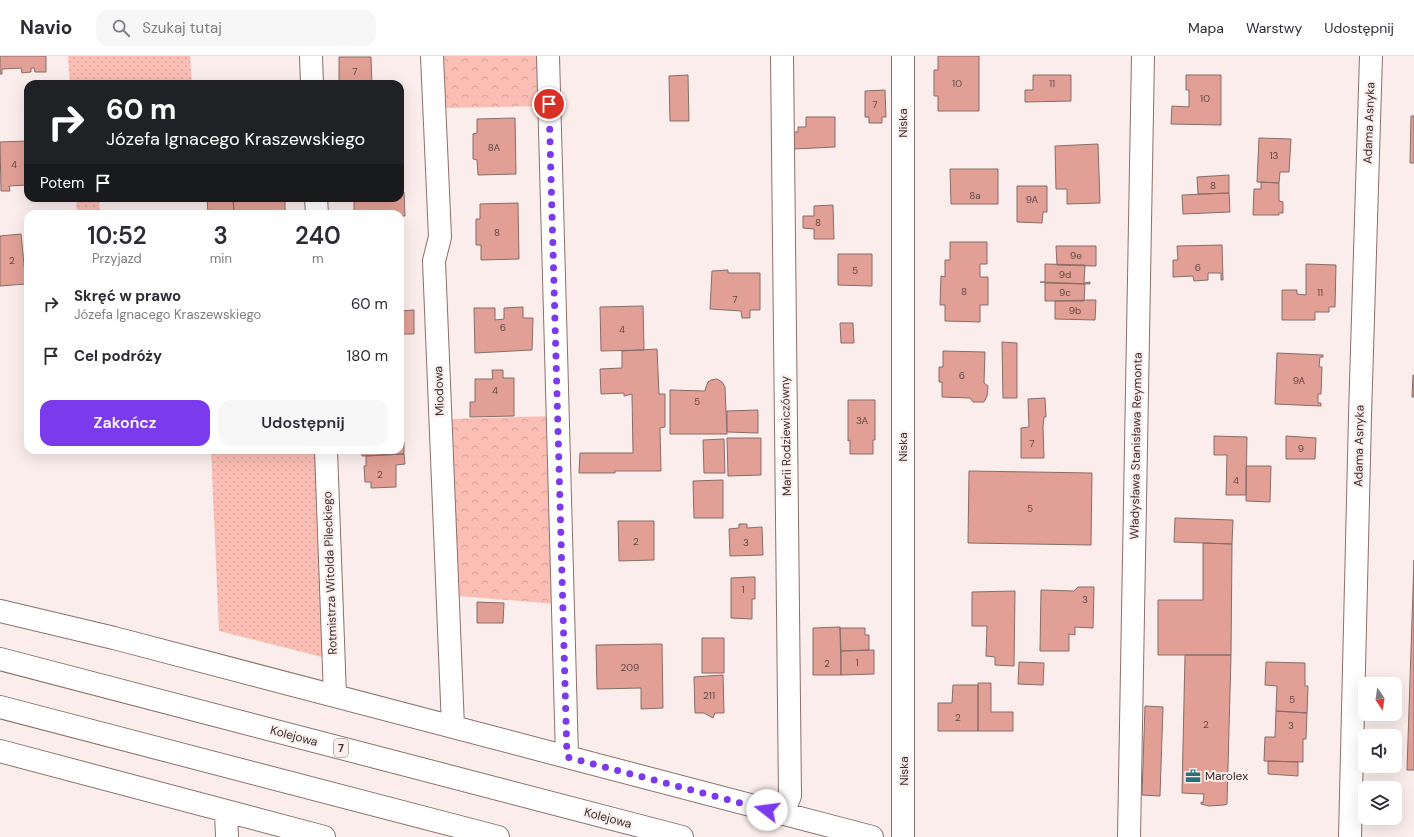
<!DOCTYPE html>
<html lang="pl">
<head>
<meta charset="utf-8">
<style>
	:root { --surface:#fff; --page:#f7f7f7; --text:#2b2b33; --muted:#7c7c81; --line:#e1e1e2; --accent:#7c3aed }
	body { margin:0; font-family:"DM Sans",sans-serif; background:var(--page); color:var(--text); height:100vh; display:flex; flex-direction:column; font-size:15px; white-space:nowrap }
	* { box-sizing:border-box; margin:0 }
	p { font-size:13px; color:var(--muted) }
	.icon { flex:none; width:22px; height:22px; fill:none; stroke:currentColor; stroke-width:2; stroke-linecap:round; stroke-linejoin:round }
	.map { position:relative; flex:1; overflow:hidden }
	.drawer { position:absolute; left:24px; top:154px; width:380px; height:244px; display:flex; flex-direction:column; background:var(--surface); border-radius:12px; box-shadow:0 4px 16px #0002 }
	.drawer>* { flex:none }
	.top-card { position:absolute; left:24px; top:24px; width:380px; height:122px; border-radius:12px; box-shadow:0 4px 16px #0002; background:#202124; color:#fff; overflow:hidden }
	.needle { width:26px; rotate:167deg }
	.fabs { position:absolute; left:1358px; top:621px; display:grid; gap:8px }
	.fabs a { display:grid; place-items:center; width:44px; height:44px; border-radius:8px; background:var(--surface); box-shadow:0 4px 16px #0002; font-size:20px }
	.pin { position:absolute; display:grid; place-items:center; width:34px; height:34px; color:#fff; margin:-17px; border:2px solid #fff; border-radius:50%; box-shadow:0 1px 4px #0007 }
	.me { position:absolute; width:44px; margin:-22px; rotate:285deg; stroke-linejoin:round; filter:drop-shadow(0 0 3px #0008) }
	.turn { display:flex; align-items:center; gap:14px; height:84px; padding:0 16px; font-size:18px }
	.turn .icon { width:52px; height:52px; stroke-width:2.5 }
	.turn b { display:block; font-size:28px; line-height:34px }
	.then { display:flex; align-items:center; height:38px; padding:0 16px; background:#0003; gap:8px; font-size:15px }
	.eta { display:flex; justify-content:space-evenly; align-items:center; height:68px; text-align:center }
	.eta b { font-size:24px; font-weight:600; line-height:28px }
	.primary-button { display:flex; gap:8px; margin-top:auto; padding:8px 16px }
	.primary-button a { flex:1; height:46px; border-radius:12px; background:var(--accent); color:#fff; font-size:16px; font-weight:600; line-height:46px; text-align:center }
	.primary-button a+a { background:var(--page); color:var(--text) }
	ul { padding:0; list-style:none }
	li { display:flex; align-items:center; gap:12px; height:52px; padding:0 16px }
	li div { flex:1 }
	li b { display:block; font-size:15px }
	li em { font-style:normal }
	header { display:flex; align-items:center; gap:24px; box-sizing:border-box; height:56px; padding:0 20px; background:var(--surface); border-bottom:1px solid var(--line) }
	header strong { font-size:19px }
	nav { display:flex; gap:22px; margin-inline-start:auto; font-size:14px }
	.search { width:280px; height:36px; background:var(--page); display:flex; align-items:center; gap:10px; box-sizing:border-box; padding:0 14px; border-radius:12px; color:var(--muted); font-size:15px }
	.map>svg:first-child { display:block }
	.grass { fill:url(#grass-dots) }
	.forest { fill:url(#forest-crowns) }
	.building { fill:#e19f95; stroke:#886c68 }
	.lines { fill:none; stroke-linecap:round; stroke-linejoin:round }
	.minor-casing { stroke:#8c706c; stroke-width:24 }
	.trunk-casing { stroke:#8c706c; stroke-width:24 }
	.minor { stroke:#fff; stroke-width:22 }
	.trunk { stroke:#fff; stroke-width:22 }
	.route { stroke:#7c3aed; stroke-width:7; stroke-dasharray:0 12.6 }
	.labels { text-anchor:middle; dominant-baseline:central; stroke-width:4; stroke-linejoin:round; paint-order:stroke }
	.number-label { font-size:10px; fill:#644a46 }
	.shield { fill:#faedeb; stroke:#746765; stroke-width:1 }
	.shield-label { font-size:11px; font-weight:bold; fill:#3a2e2c }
	.street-label { font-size:12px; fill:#3a2e2c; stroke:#faedeb }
	.poi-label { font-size:12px; fill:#3a2e2c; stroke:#faedeb; text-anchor:start }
</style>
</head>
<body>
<header>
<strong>Navio</strong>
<div class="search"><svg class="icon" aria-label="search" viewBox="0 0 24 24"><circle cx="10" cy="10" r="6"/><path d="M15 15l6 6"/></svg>Szukaj tutaj</div>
<nav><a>Mapa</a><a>Warstwy</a><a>Udostępnij</a></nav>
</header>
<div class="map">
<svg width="1414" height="781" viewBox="0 0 1414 781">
	<defs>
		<pattern id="grass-dots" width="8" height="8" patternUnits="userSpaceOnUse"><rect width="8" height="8" fill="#fabeb5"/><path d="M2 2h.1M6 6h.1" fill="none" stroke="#d7a49c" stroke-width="1.8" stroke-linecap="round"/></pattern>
		<pattern id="forest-crowns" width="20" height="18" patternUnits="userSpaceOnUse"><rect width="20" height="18" fill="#fabeb5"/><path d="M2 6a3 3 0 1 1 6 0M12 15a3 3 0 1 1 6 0" fill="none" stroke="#d7a49c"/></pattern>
	</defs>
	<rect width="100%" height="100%" fill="#faedeb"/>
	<path class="grass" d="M 68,0 L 190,0 L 192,28 L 70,28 Z
		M 76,142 L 99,142 L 100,158 L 77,158 Z
		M 211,394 L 318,394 L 326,602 L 219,575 Z"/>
	<path class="forest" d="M 440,0 L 542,0 L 543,50 L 442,52 Z
		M 552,360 L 556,548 L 457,540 L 451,363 Z"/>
	<path class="building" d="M 0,0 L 46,0 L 46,16 L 35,16 L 34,12 L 31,12 L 31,16 L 22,17 L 21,12 L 2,13 L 2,18 L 0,18 Z
		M 938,0 L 979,0 L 979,55 L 938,55 L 938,40 L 934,40 L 934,14 L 938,14 Z
		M 339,1 L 371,1 L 372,28 L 339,28 Z
		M 688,19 L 689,65 L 670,65 L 669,20 Z
		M 1033,19 L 1071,19 L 1071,45 L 1025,46 L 1025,34 L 1033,34 Z
		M 1186,19 L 1221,19 L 1221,69 L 1171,68 L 1172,50 L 1189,51 L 1189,34 L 1186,34 Z
		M 885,34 L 886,61 L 882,61 L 882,67 L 869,67 L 869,61 L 865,61 L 865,35 Z
		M 1411,60 L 1414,60 L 1414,107 L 1410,107 Z
		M 806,61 L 835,61 L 835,91 L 794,93 L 794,76 L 798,76 L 798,71 L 806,71 Z
		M 515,62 L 516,118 L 478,119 L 477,104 L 473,103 L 473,78 L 477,77 L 477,63 Z
		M 1259,82 L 1291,83 L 1289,116 L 1280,116 L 1279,127 L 1257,126 Z
		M 28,85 L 28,129 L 9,130 L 10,135 L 1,135 L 0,86 Z
		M 1098,88 L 1100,147 L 1067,148 L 1067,133 L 1056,133 L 1055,90 Z
		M 950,113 L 998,113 L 998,148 L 951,148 Z
		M 1229,119 L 1229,137 L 1198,138 L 1197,121 Z
		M 1261,126 L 1279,127 L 1279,145 L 1283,146 L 1283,157 L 1279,157 L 1279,159 L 1253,159 L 1254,133 L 1261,133 Z
		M 1017,130 L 1047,130 L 1047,156 L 1043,156 L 1042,167 L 1017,166 Z
		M 400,136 L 404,136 L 405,160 L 400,160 L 400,158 L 354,158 L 354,142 L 400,142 Z
		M 1229,137 L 1230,156 L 1183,158 L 1182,139 Z
		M 207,142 L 233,142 L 234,157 L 208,158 Z
		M 233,142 L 285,142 L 285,158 L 234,158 Z
		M 518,147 L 519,203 L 481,204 L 481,189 L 476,189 L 476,163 L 480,163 L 480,148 Z
		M 833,149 L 834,183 L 814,183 L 814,173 L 803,172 L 803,160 L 814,160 L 814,150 Z
		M 21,178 L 26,228 L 0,230 L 0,180 Z
		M 950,186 L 987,186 L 987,208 L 980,208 L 980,221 L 988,221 L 988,249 L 980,249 L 980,266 L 945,265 L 945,249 L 940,249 L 941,220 L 945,221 L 945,204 L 950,204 Z
		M 1222,189 L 1223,224 L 1221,224 L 1221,217 L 1208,217 L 1208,224 L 1194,225 L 1193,220 L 1173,221 L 1173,204 L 1178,204 L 1177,190 Z
		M 1056,190 L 1096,190 L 1096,210 L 1057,209 Z
		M 838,198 L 872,198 L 872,230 L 838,229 Z
		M 1045,208 L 1085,209 L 1084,227 L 1090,226 L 1090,228 L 1040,226 L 1045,226 Z
		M 1306,208 L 1336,209 L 1335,251 L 1329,251 L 1329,256 L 1315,256 L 1315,264 L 1282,264 L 1282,234 L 1297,234 L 1297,238 L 1306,239 Z
		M 728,214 L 728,217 L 760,217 L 760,254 L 750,254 L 750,262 L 742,262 L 741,255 L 710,253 L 712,215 Z
		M 1045,227 L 1085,228 L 1084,245 L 1045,245 Z
		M 1090,244 L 1096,244 L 1095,264 L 1055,263 L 1055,245 Z
		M 643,250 L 644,294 L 601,295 L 600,251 Z
		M 523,251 L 523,262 L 533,262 L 532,294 L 475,297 L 474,252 L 495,252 L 495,264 L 504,263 L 504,252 Z
		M 414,254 L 414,278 L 400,278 L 400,255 Z
		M 840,267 L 853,267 L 854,287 L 841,287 Z
		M 1002,286 L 1017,287 L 1017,342 L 1003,342 Z
		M 657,293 L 659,338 L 665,338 L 665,371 L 660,372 L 661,415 L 615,415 L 615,417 L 579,417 L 580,397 L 633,397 L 632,338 L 624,340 L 624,337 L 601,338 L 600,313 L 622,312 L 622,295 Z
		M 943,295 L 985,296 L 984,327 L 988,330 L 987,340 L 984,346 L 973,346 L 970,342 L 942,341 L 942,326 L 939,326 L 939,311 L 943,311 Z
		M 1277,297 L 1323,299 L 1323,301 L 1320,301 L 1319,311 L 1322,311 L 1321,338 L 1318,338 L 1318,347 L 1321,347 L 1321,350 L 1275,348 Z
		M 492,314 L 503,314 L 503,322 L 514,322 L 514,360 L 470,361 L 470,346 L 475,346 L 475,323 L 493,323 Z
		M 1413,319 L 1414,319 L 1414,341 L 1412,341 Z
		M 717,323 L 722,326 L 725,331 L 727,378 L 670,378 L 670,334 L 705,335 L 706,331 L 708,326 L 711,324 Z
		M 1045,342 L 1046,361 L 1044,361 L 1043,371 L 1044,402 L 1021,402 L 1021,372 L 1029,371 L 1028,343 Z
		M 848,344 L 875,344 L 875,384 L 873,384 L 873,398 L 850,398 L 850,384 L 848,385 Z
		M 758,354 L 758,377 L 727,376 L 727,355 Z
		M 1214,380 L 1247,381 L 1246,439 L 1226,439 L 1227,399 L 1214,399 Z
		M 1286,380 L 1316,382 L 1315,403 L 1286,403 Z
		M 727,382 L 761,382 L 761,419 L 728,420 Z
		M 724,383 L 725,417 L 704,417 L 703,384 Z
		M 400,386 L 404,386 L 404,398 L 362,400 L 362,394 L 400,394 Z
		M 404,398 L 405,408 L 396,409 L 396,431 L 371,432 L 371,426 L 365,426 L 364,410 L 366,410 L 366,400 Z
		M 1246,410 L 1271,410 L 1270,446 L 1246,445 Z
		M 969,415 L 1092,417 L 1091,489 L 968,487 Z
		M 723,424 L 723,462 L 694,462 L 693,425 Z
		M 1175,462 L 1233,464 L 1232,488 L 1174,486 Z
		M 618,465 L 654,465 L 654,504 L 619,505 Z
		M 739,468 L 747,468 L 747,472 L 762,471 L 763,499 L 730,500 L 729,473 L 739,472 Z
		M 1203,487 L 1232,488 L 1231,599 L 1158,599 L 1158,544 L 1203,544 Z
		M 1414,504 L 1414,714 L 1407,714 Z
		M 751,521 L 755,521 L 755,543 L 752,543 L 752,563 L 731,562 L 731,522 Z
		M 1078,531 L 1094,531 L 1093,572 L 1075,571 L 1075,579 L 1069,578 L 1069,595 L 1040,595 L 1041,534 L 1074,535 Z
		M 1015,535 L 1014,610 L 995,609 L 995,601 L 986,600 L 987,570 L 972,570 L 972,536 Z
		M 477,546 L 504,547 L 503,567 L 477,567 Z
		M 840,571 L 841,619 L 813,619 L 813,572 Z
		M 840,572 L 865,572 L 865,579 L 869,579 L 869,594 L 841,595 Z
		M 702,582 L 724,582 L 724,617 L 702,617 Z
		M 662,588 L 663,652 L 641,653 L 641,632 L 597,633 L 596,589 Z
		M 874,594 L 874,618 L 841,619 L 841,595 Z
		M 1185,599 L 1231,599 L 1227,748 L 1224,749 L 1209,750 L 1201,748 L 1201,746 L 1203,747 L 1204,738 L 1182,737 Z
		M 1019,606 L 1044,607 L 1043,629 L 1018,628 Z
		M 1266,606 L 1305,607 L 1305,630 L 1308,630 L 1307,657 L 1276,655 L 1277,630 L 1265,629 Z
		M 723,619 L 724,657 L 715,657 L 713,662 L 704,657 L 695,657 L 694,621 Z
		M 978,627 L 991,627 L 991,656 L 1013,656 L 1013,675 L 978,675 Z
		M 953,629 L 978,629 L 978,675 L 938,675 L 938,647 L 952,647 Z
		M 1145,650 L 1163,651 L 1160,740 L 1142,739 Z
		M 1276,655 L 1307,657 L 1306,683 L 1303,683 L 1303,706 L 1264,705 L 1265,681 L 1275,681 Z
		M 1268,705 L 1298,706 L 1298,720 L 1268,718 Z"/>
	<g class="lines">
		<g class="minor-casing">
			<path id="minor" d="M 311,0 L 312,28
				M 432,0 L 440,181 L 434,205 L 453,671
				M 548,0 L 567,701
				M 782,0 L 790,740 L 782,758
				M 903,0 L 903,781
				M 316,142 L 317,158
				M 326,394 L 335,640
				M 0,555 L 114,582 L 872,781
				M 0,695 L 324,781
				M 226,755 L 227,781
				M 1129,781 L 1143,0
				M 1350,781 L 1360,360 L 1371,0"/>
		</g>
		<g class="trunk-casing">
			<path id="trunk" d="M 0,603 L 682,781
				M 0,651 L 498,781"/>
		</g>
		<use href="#minor" class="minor"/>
		<use href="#trunk" class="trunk"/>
	</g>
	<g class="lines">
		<path class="route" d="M 549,48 L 567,701 L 767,754"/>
	</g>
	<defs>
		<g id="office-bare" transform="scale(1.2)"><path d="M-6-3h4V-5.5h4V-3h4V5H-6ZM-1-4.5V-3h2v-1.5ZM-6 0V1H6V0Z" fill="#28707b" stroke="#faedeb" stroke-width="2.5" paint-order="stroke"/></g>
	</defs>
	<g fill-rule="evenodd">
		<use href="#office-bare" x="1193" y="720"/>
	</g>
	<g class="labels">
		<g class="number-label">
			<text x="355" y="15">7</text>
			<text x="957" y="27">10</text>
			<text x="1052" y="27">11</text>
			<text x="1205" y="42">10</text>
			<text x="875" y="48">7</text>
			<text x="494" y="91">8A</text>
			<text x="1274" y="99">13</text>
			<text x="14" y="108">4</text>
			<text x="1213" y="129">8</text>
			<text x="975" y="139">8a</text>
			<text x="1032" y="143">9A</text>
			<text x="818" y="166">8</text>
			<text x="497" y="176">8</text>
			<text x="1076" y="199">9e</text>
			<text x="12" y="204">2</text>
			<text x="1198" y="211">6</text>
			<text x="855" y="214">5</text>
			<text x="1065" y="218">9d</text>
			<text x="964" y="235">8</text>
			<text x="1065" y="236">9c</text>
			<text x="1320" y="236">11</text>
			<text x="735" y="243">7</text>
			<text x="1075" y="254">9b</text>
			<text x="503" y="271">6</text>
			<text x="622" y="273">4</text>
			<text x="962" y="319">6</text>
			<text x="1299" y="324">9A</text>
			<text x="495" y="334">4</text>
			<text x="697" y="345">5</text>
			<text x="862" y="364">3A</text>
			<text x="1032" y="387">7</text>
			<text x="1301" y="392">9</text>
			<text x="380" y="418">2</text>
			<text x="1236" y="424">4</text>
			<text x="1030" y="452">5</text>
			<text x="636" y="485">2</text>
			<text x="746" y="486">3</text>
			<text x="743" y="533">1</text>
			<text x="1085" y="543">3</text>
			<text x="857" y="606">1</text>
			<text x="827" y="607">2</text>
			<text x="630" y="611">209</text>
			<text x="709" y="639">211</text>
			<text x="1292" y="643">5</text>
			<text x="958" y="661">2</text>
			<text x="1206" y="668">2</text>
			<text x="1291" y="669">3</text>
		</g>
		<rect class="shield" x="334" y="683" width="14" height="18" rx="3"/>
		<g class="shield-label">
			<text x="341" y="692">7</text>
		</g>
		<g class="street-label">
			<text transform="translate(903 67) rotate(-90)">Niska</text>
			<text transform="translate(1369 67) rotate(-88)">Adama Asnyka</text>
			<text transform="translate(439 335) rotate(-92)">Miodowa</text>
			<text transform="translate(786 380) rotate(-91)">Marii Rodziewiczówny</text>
			<text transform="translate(1136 390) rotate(-89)">Władysława Stanisława Reymonta</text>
			<text transform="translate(1359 390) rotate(-89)">Adama Asnyka</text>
			<text transform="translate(903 391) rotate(-90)">Niska</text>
			<text transform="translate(330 517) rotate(-92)">Rotmistrza Witolda Pileckiego</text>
			<text transform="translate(294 680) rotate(15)">Kolejowa</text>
			<text transform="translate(904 715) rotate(-90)">Niska</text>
			<text transform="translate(608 762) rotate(15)">Kolejowa</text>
		</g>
		<g class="poi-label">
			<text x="1205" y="720">Marolex</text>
		</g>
	</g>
</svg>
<div class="fabs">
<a><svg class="needle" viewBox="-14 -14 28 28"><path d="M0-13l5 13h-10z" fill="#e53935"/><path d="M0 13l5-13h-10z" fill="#7c7c81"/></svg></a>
<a><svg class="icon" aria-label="sound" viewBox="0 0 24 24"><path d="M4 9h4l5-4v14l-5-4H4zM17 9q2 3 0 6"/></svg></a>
<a><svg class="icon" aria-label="layers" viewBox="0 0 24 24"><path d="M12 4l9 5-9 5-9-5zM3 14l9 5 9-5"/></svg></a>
</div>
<div class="pin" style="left:549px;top:48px;background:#d93025"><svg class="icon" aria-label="arrive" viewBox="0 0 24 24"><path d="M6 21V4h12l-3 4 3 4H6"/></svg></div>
<svg class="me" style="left:767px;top:754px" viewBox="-20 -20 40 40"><circle r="19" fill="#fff"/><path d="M0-13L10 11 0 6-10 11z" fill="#7c3aed"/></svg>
<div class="top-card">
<div class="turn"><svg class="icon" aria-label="right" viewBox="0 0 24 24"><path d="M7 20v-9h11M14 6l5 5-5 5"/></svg><div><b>60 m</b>Józefa Ignacego Kraszewskiego</div></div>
<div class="then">Potem<svg class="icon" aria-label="arrive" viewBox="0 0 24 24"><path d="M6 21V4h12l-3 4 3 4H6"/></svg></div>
</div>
<section class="drawer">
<div class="eta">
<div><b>10:52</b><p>Przyjazd</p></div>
<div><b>3</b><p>min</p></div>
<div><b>240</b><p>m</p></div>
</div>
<ul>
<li><svg class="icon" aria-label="right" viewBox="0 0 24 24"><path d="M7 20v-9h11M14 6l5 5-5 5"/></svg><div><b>Skręć w prawo</b><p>Józefa Ignacego Kraszewskiego</p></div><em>60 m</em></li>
<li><svg class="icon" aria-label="arrive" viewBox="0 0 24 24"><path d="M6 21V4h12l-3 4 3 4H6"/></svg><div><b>Cel podróży</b></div><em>180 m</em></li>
</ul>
<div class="primary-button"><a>Zakończ</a><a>Udostępnij</a></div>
</section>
</div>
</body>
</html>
